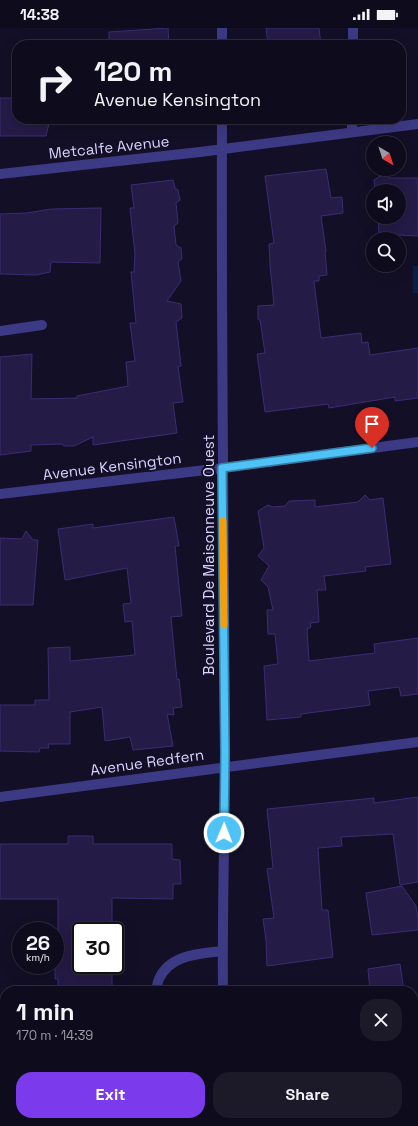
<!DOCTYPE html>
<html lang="en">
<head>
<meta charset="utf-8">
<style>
	:root { --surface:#0e0b1c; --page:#1c1929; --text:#f1f3f6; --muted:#9b9ba3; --line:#2e2b3b; --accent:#7c3aed }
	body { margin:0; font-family:"Space Grotesk",sans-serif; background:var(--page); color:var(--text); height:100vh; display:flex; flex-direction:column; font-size:15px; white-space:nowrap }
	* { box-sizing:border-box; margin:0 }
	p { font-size:13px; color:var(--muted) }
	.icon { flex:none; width:22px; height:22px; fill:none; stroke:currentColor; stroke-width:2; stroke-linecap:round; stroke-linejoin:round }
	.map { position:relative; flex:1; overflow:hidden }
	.panel { position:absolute; left:0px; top:958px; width:418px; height:140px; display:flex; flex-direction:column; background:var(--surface); border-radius:16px 16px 0 0; box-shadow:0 4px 16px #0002,0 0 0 1px var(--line) }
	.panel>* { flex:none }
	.hud { position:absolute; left:12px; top:12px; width:394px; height:84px; border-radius:16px; box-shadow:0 4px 16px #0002,0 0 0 1px var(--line); background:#0e0b1c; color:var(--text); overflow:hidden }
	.needle { width:26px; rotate:141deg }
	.buttons { position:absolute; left:366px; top:108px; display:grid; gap:8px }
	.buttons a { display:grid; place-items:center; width:40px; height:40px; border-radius:50%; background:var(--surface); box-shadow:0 4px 16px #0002,0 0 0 1px var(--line); font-size:20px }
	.speed { position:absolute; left:12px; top:894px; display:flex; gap:8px; font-size:20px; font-weight:700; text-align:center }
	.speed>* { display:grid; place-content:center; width:52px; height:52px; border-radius:50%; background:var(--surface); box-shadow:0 4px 16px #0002,0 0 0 1px var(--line); line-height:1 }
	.speed small { font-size:10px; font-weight:400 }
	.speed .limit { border:2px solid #111; border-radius:6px; background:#fff; color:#111 }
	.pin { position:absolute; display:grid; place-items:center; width:34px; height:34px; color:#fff; margin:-41px -17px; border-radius:50% 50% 50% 0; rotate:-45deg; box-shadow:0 0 4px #0007 }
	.pin .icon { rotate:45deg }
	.me { position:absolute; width:44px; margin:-22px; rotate:1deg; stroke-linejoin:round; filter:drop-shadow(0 0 3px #0008) }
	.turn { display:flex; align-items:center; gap:14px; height:84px; padding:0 16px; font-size:18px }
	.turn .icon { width:52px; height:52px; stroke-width:2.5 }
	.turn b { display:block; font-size:28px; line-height:34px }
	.round { display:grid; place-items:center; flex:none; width:42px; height:42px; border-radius:16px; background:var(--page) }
	.headline { display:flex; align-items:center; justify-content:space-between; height:68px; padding:0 16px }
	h1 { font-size:24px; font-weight:700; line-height:30px }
	.primary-button { display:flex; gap:8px; margin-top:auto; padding:8px 16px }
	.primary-button a { flex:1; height:46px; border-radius:16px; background:var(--accent); color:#fff; font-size:16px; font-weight:700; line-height:46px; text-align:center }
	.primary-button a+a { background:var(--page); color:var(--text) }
	.status { display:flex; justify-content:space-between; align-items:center; height:28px; padding:0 20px; background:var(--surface); direction:ltr }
	.status svg { height:11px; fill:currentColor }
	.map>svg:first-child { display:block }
	.water { fill:#0a1f44 }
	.building { fill:#241b47; stroke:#3b2d73 }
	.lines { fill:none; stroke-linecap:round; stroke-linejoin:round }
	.lane { stroke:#3d3a85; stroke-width:10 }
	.street { stroke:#3d3a85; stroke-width:10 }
	.route-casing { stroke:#337fa1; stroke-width:10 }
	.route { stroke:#4fc3f7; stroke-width:7 }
	.slow { stroke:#f59e0b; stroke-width:7 }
	.labels { text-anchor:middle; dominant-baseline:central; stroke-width:4; stroke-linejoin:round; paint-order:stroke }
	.street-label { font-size:15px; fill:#d9d4ff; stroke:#130f26 }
</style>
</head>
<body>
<div class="status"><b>14:38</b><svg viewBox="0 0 49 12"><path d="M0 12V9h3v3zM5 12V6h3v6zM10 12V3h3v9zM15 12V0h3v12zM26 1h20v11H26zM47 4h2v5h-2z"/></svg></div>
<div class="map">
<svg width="418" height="1098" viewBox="0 0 418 1098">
	<rect width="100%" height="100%" fill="#130f26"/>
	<path class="water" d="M 413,238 L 418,238 L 418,265 L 413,265 Z"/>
	<path class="building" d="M 168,0 L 169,17 L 109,17 L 109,4 Z
		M 266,0 L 319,0 L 321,17 L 268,17 Z
		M 0,70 L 17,70 L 17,91 L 50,91 L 46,108 L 0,108 Z
		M 326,141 L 331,170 L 342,169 L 343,185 L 321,188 L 326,223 L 325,223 L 327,247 L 319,248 L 319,253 L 314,253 L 321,310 L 361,305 L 362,315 L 368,314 L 370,327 L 418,320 L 418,370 L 395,373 L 395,369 L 329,380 L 328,376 L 265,384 L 257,326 L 265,325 L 260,292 L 258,291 L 258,278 L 274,277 L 270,237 L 269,216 L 274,215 L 265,148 Z
		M 386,147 L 389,150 L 418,150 L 418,208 L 379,206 L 378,189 L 399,189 L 399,163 L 375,163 L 374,152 L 380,148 Z
		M 173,152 L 175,160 L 178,162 L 180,172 L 176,175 L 178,195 L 174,198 L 176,217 L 181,220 L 182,231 L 178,234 L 181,253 L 167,273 L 181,276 L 182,290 L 176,294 L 181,338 L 178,339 L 183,374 L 173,375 L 177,405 L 93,417 L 93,409 L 74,418 L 64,418 L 62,416 L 31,417 L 31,423 L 0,427 L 0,329 L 32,326 L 31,371 L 77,370 L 77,368 L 128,358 L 126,334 L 135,333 L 130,295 L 136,295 L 131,244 L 134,244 L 135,226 L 130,180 L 134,180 L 131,157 Z
		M 101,180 L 100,235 L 51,234 L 50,244 L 36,247 L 0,246 L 0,186 L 27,185 L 51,181 Z
		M 365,467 L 370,472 L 383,470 L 391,536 L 365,539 L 366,543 L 324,548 L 326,562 L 317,562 L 319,594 L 310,595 L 311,599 L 307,601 L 309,633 L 375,625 L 374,616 L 418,610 L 418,666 L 401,668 L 399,659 L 368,663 L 370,677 L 301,686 L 301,689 L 267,692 L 264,638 L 278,636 L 275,606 L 268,606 L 267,582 L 273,582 L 268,559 L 261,552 L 269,538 L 258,528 L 264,520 L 258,483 L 268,477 L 273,479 L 285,478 L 289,473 L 315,472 L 315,479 L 358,474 Z
		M 174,489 L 179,518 L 175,518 L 182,588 L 171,589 L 177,652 L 179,651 L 182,679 L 173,680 L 174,687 L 167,686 L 173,718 L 133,722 L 130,709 L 105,713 L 102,679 L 70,684 L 70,716 L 48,716 L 49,720 L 40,720 L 39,724 L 0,723 L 0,677 L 35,677 L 35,672 L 49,672 L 48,620 L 70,619 L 70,633 L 135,627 L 132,593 L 125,594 L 123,576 L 131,575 L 127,540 L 65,552 L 58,501 L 93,496 L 93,500 Z
		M 26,503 L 33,512 L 38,512 L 33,577 L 0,577 L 0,510 L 22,511 Z
		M 418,769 L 418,854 L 400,857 L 393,806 L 341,809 L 342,818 L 318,820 L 322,882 L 328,882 L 333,929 L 267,938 L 266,912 L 263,891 L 274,890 L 267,841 L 273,840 L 267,781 L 374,770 L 374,775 Z
		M 68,808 L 93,808 L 93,816 L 172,816 L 172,831 L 180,832 L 181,856 L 173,856 L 173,871 L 112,870 L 112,903 L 81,903 L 81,937 L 112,937 L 112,963 L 58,963 L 58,951 L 55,951 L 55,926 L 58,926 L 58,871 L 0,871 L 0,816 L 68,816 Z
		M 402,858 L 416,878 L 418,890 L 418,902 L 372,907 L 366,865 Z
		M 400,936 L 404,963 L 370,963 L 368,941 Z"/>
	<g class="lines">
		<path class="lane" d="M 353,17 L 353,0
			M 352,104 L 352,91
			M 0,303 L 42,297
			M 156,963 C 157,959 157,955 159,951 C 170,926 200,926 222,923"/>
		<path class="street" d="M 222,17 L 222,0
			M 222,91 C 221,300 224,509 225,718 C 225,799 222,881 223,963
			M 0,146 L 200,124 L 418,96
			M 0,466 L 223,440 L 418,414
			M 0,769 L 418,714
			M 413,1041 L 418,1041
			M 224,1098 L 224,1093"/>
	</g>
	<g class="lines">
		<g class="route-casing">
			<path id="route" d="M 224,805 L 225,726 L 222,440 L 372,420"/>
		</g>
		<use href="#route" class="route"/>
		<path class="slow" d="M 223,493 L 224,597"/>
	</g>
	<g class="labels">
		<g class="street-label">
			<text transform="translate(109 119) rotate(-6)">Metcalfe Avenue</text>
			<text transform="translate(112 438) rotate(-7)">Avenue Kensington</text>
			<text transform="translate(208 527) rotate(-90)">Boulevard De Maisonneuve Ouest</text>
			<text transform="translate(147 734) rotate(-8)">Avenue Redfern</text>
		</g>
	</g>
</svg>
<div class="buttons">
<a><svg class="needle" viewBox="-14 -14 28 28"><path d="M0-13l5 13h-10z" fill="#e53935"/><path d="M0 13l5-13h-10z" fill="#9b9ba3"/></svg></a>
<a><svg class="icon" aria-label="sound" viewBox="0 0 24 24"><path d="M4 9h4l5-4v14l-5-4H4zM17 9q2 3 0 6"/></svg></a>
<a><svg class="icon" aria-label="search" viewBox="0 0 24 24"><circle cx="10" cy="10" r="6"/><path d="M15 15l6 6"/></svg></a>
</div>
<div class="speed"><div>26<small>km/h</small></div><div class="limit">30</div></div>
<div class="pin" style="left:372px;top:420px;background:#d93025"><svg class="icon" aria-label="arrive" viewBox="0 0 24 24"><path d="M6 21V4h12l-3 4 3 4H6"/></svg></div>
<svg class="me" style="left:224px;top:805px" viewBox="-20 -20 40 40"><circle r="17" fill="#4fc3f7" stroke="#fff" stroke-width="3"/><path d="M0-11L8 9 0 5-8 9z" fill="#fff"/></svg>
<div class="hud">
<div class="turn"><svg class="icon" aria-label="right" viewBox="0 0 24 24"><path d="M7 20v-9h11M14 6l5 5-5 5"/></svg><div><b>120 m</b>Avenue Kensington</div></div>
</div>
<section class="panel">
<div class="headline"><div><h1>1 min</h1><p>170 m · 14:39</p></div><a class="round"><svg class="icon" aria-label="close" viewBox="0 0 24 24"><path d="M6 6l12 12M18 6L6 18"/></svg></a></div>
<div class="primary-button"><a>Exit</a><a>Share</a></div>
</section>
</div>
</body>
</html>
